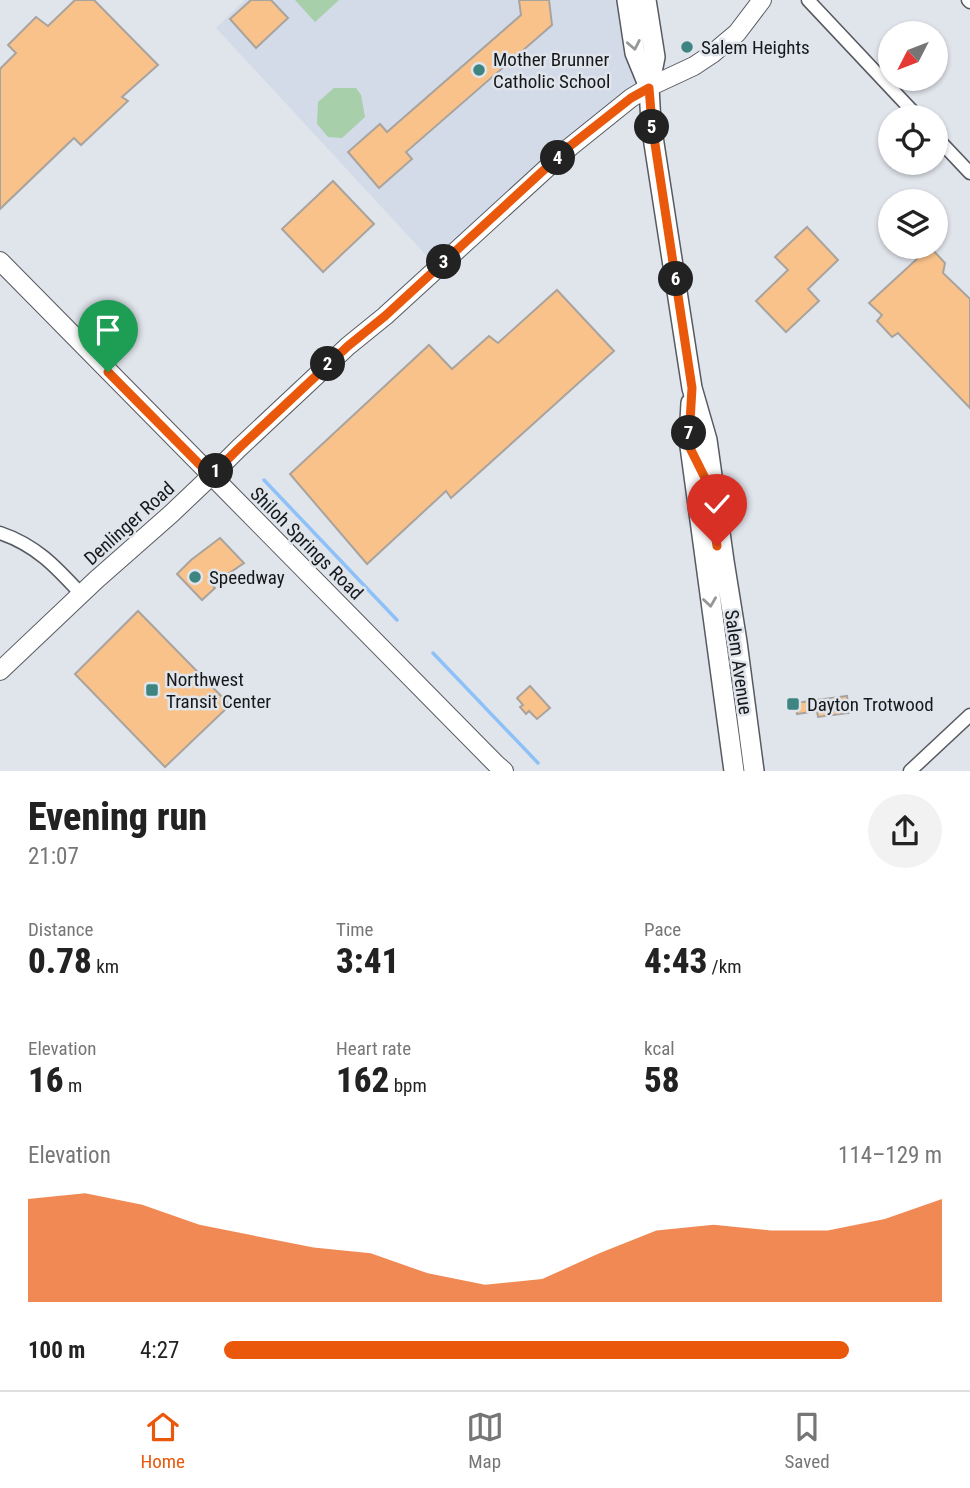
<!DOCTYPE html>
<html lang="en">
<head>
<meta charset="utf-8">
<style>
  :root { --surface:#fff; --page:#f2f2f2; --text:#222; --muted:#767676; --line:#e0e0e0; --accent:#ea580c }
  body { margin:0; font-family:"Roboto Condensed",sans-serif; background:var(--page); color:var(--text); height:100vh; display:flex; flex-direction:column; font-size:26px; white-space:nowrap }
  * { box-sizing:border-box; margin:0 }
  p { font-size:23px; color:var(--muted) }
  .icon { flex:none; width:38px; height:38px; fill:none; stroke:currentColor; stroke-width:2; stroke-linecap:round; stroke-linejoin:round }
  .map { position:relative; height:771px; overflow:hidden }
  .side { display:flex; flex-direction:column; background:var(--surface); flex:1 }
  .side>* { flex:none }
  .needle { width:46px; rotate:228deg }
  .controls { position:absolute; left:878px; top:21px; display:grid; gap:14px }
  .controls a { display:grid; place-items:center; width:70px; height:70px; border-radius:50%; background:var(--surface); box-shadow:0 2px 5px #0004; font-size:35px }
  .pin { position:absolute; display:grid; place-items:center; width:60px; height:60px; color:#fff; margin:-72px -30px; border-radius:50% 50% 50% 0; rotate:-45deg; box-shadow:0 0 7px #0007 }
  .pin .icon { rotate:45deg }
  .km { position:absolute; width:35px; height:35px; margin:-18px; border-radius:50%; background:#222; color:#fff; font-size:19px; line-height:35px; text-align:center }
  .round { display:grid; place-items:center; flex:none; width:74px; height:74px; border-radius:37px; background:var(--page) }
  .head { display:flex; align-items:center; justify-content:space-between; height:119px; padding:0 28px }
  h1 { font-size:38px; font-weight:800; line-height:52px }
  .stats { display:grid; grid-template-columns:repeat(3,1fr); gap:10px; height:119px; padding:7px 28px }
  .stats div { display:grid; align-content:center }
  .stats b { font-size:35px; font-weight:800 }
  .stats small { font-size:19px; font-weight:400 }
  .stats p { font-size:19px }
  .chart { height:196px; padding:14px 28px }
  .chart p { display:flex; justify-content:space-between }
  .chart svg { width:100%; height:126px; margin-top:7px; fill:var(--accent); opacity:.7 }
  ul { padding:0 28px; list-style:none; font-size:23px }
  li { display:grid; grid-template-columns:112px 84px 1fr; align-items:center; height:52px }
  li i { height:18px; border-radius:9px; background:var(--accent) }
  .tabs { display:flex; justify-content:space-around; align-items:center; height:98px; border-top:2px solid var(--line); background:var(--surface); font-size:19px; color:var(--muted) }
  .tabs a { display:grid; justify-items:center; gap:4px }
  .tabs .on { color:var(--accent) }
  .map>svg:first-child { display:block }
  .built { fill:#d3dbe9 }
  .green { fill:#a6cfaa }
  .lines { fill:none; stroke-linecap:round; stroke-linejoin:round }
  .stream { stroke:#8ec1f8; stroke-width:3.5 }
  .building { fill:#f9c28a; stroke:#a9a39e; stroke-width:2 }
  .street-casing { stroke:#575a61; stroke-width:15 }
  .secondary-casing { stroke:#575a61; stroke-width:20 }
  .primary-casing { stroke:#575a61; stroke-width:22 }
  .street { stroke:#fff; stroke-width:12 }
  .secondary { stroke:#fff; stroke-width:18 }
  .primary { stroke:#fff; stroke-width:19 }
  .oneway { stroke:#969798 }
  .route-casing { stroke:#fff; stroke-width:14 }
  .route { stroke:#ea580c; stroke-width:9 }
  .poi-dot { fill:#3e8581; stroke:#e0e4eb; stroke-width:2.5 }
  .labels { text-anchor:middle; stroke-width:5; stroke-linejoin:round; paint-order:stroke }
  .poi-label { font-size:19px; fill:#16181a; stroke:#e0e4eb; text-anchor:start }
  .street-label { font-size:19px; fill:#16181a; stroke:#e0e4eb }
</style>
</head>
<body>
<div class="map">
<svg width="970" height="771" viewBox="0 0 970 771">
  <rect width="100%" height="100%" fill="#e0e4eb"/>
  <!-- built -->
  <path class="built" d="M 245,0 L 627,0 L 649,87 L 437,267 L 216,28 Z"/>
  <!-- green -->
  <path class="green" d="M 295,0 L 339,0 L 315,22 Z
    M 334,88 L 356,88 L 361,95 L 365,117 L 342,138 L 328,137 L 317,124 L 318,102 Z"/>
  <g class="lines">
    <!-- stream -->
    <path class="stream" d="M 264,480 L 397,620
      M 433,653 L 538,763"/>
  </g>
  <!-- building -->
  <path class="building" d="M 75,0 L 94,0 L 158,65 L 122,97 L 128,101 L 81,145 L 74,138 L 0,209 L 0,69 L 16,53 L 8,45 L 36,17 L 48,26 Z
    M 251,0 L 271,0 L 288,18 L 256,48 L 230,19 Z
    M 519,0 L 549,0 L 552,25 L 406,152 L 412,159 L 379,188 L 348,152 L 380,124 L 387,132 L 521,15 Z
    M 333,181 L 374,224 L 323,272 L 282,229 Z
    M 807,227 L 838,260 L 808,289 L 819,301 L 786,332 L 756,301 L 788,270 L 775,257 Z
    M 930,247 L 945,263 L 943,273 L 970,299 L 970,408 L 898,333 L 892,337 L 877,321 L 882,315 L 869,303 Z
    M 557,290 L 614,351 L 451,498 L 446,491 L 367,564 L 290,474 L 429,345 L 452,369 L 489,336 L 498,343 Z
    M 220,538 L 244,563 L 212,585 L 215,588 L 202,600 L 177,574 L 191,560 Z
    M 138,611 L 230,705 L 165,767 L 75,674 Z
    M 530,686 L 550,708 L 537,719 L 529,711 L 526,714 L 520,707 L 523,705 L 517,698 Z
    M 847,696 L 849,713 L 818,717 L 817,711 L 797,714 L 795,703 Z"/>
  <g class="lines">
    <defs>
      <path id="street" d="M 808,0 L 918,117
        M 968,0 L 970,2
        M 936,137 L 970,173
        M 0,533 C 36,545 56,567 81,594
        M 910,771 L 970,715"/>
      <path id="secondary" d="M 0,261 L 496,764 L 504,771
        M 0,671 L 96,580 L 171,514 L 211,476 L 238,449 L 348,346 L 385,316 L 570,147 L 631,98 L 649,87 L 694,66 L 712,54 L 737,33 L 762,0"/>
      <path id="primary" d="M 627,0 L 635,53 L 649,87
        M 646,0 L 655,57 L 649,87 L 651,124 L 692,388 L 707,440 L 724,561 L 737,642 L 754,771
        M 691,403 L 689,439 L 734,771"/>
    </defs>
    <!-- street casing -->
    <use href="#street" class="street-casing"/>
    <!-- secondary casing -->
    <use href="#secondary" class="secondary-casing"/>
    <!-- primary casing -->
    <use href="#primary" class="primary-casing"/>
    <!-- street -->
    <use href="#street" class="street"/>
    <!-- secondary -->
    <use href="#secondary" class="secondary"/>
    <!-- primary -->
    <use href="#primary" class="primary"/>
  </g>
  <!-- one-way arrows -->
  <defs><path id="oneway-chevron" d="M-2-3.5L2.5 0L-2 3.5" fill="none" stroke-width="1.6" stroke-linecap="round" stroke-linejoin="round" transform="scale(1.75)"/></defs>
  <g class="oneway">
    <use href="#oneway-chevron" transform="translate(634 45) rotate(79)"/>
    <use href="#oneway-chevron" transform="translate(710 602) rotate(82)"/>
  </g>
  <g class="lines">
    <defs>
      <path id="route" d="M 108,372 L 211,476 L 238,449 L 348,346 L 385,316 L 570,146 L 631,98 L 649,88 L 652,124 L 692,388 L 689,439 L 690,448 L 708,484 L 717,546"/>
    </defs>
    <!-- route casing -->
    <use href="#route" class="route-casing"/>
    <!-- route -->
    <use href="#route" class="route"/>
  </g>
  <!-- markers -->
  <g class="poi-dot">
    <circle cx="687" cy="47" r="7"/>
    <circle cx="479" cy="70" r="7"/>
    <circle cx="195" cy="577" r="7"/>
    <rect x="145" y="683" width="14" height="14" rx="3.5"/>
    <rect x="786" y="697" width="14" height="14" rx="3.5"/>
  </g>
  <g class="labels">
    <!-- poi labels -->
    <g class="poi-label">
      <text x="701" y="54">Salem Heights</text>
      <text x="493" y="66">Mother Brunner<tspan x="493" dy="22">Catholic School</tspan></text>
      <text x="209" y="584">Speedway</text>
      <text x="166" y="686">Northwest<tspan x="166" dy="22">Transit Center</tspan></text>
      <text x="807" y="711">Dayton Trotwood</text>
    </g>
    <!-- street labels -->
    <g class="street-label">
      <text transform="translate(129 523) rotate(-42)" y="7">Denlinger Road</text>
      <text transform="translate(307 543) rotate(45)" y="7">Shiloh Springs Road</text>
      <text transform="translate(739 662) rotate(82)" y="7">Salem Avenue</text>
    </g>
  </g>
</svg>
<div class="controls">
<a><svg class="needle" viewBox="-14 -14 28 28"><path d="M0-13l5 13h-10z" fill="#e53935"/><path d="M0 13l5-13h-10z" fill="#767676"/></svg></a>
<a><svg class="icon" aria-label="locate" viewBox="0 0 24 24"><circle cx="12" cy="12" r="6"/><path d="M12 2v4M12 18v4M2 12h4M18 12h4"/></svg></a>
<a><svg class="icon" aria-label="layers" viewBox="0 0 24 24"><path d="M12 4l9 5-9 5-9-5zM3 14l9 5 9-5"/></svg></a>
</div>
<div class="pin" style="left:108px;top:372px;background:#1e9e55"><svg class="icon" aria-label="arrive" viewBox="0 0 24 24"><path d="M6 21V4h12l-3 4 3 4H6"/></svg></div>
<div class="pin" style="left:717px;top:546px;background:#d93025"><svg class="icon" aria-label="check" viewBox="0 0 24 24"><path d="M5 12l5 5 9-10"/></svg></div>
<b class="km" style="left:216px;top:471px">1</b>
<b class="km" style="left:328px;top:364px">2</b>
<b class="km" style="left:444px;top:262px">3</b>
<b class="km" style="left:558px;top:158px">4</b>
<b class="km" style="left:652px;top:127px">5</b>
<b class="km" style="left:676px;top:279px">6</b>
<b class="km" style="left:689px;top:433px">7</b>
</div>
<section class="side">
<div class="head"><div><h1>Evening run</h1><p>21:07</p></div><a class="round"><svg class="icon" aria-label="share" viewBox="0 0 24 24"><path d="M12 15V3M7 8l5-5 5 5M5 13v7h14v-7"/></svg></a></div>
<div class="stats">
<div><p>Distance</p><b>0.78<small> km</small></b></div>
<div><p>Time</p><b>3:41</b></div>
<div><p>Pace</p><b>4:43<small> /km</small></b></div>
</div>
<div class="stats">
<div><p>Elevation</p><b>16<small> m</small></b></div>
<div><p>Heart rate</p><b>162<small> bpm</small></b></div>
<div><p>kcal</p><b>58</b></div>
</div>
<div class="chart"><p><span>Elevation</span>114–129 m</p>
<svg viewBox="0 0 160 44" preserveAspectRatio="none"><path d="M0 44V8L10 6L20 10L30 17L40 21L50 25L60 27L70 34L80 38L90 36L100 27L110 19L120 17L130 19L140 19L150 15L160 8V44z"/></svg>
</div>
<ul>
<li><b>100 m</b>4:27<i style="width:87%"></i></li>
</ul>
</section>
<nav class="tabs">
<a class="on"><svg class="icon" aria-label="home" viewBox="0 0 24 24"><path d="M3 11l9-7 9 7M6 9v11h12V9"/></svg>Home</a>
<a><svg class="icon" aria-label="map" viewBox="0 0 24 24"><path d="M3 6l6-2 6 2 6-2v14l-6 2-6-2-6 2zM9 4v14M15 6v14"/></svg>Map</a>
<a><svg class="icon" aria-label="saved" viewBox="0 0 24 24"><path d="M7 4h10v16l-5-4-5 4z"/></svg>Saved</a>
</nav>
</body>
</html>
